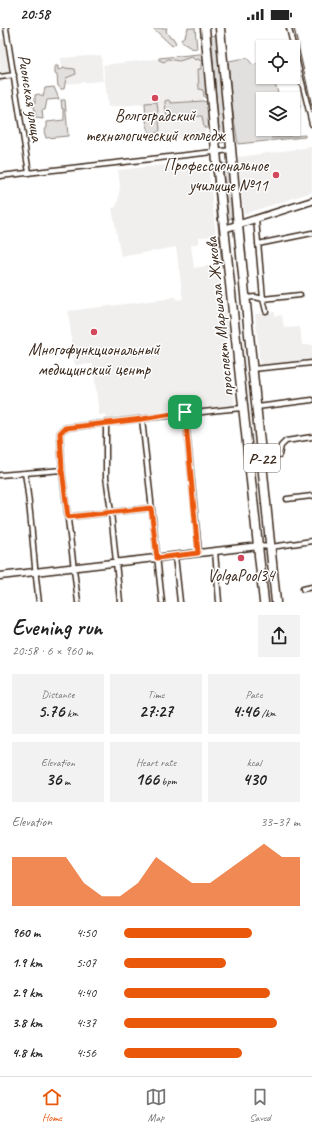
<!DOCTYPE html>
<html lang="en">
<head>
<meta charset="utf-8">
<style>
  :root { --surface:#fff; --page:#f2f2f2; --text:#222; --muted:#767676; --line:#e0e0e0; --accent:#ea580c }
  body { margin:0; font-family:Caveat,sans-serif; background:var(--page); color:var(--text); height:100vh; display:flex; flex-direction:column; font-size:15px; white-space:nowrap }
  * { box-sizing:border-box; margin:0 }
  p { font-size:13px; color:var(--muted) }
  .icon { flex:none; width:22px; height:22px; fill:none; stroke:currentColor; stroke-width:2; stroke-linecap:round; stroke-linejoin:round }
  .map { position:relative; height:574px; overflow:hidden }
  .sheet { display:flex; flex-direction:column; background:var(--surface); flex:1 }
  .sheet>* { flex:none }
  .tools { position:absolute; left:256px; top:12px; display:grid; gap:8px }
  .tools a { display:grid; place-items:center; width:44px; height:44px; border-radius:0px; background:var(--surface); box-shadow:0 1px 3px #0004; font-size:20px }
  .pin { position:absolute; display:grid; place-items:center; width:34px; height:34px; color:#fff; margin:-17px; border-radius:8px; box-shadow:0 2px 6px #0006 }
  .round { display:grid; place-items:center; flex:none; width:42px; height:42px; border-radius:0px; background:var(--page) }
  .summary { display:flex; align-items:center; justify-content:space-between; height:68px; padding:0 12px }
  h1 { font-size:22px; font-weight:600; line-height:30px }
  .metrics { display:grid; grid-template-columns:repeat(3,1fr); gap:6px; height:68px; padding:4px 12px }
  .metrics div { display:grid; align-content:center; border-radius:0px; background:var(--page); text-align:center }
  .metrics b { font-size:17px; font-weight:600 }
  .metrics small { font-size:11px; font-weight:400 }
  .metrics p { font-size:11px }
  .chart { height:112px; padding:8px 12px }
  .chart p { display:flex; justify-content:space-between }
  .chart svg { width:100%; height:72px; margin-top:4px; fill:var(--accent); opacity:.7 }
  ul { padding:0 12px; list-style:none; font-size:13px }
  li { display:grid; grid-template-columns:64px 48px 1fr; align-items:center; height:30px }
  li i { height:10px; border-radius:5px; background:var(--accent) }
  .status { display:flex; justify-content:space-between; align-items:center; height:28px; padding:0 20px; background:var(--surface); direction:ltr }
  .status svg { height:11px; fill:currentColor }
  .tab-bar { display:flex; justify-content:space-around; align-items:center; height:56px; border-top:1px solid var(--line); background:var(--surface); font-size:11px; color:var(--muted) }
  .tab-bar a { display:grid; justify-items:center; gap:2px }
  .tab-bar .on { color:var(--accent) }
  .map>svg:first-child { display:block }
  .built { fill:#f1efee }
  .green { fill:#e2e0de; stroke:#8e857e }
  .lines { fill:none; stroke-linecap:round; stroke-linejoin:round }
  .street-casing { stroke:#3b2a1e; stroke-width:7 }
  .secondary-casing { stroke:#3b2a1e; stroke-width:9 }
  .highway-casing { stroke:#3b2a1e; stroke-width:11 }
  .street { stroke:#fff; stroke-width:4 }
  .secondary { stroke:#fff; stroke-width:6 }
  .highway { stroke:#fff; stroke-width:8 }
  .tram { stroke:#3b2a1e; stroke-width:1 }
  .route-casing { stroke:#fff; stroke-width:8 }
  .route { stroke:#ea580c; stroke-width:5 }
  .poi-dot { fill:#d1495b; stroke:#fff; stroke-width:1.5 }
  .labels { text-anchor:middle; stroke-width:3; stroke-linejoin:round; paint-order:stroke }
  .shield { fill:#fff; stroke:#766a62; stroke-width:1 }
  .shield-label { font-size:16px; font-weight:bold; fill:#3b2a1e }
  .street-label { font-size:17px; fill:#3b2a1e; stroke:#fff }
  .poi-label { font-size:17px; fill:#3b2a1e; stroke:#fff }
</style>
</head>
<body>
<div class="status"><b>20:58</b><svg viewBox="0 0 49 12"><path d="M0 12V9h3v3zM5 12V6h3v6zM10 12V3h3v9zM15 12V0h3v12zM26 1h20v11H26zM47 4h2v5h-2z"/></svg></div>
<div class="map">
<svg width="312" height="574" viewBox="0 0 312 574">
  <rect width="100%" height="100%" fill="#fff"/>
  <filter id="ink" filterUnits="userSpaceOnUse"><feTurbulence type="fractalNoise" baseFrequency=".025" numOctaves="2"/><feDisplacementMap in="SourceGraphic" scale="8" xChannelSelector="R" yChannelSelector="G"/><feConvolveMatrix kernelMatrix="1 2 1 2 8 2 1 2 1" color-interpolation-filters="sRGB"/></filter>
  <g filter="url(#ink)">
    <!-- built -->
    <path class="built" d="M 0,11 L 4,11 L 10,43 L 0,47 Z
      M 199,26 L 206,108 L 152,113 L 152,111 L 147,111 L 144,76 L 108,79 L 103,37 Z
      M 101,27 L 103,53 L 63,56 L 61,30 Z
      M 312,119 L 312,164 L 244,186 L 238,129 Z
      M 183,135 L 183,138 L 208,135 L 216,208 L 199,209 L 199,215 L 191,217 L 194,240 L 218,236 L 229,307 L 226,310 L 235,377 L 107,392 L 106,386 L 99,387 L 93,336 L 75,337 L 68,283 L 166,271 L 167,270 L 176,269 L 177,272 L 183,271 L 176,219 L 121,229 L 112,180 L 116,179 L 118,173 L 120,158 L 118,142 Z
      M 275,284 L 275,288 L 282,287 L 284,300 L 300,299 L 302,317 L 312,317 L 312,332 L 260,337 L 255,286 Z"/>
    <!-- green -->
    <path class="green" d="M 153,0 L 167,0 L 166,3 L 169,8 L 173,10 L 176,15 L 172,18 Z
      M 188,0 L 195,0 L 197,21 L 191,20 L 183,15 L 181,11 L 185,8 Z
      M 217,7 L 226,114 L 220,115 L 211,8 Z
      M 199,26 L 203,26 L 204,33 L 200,33 L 199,31 L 195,32 L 192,29 L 179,33 L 168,31 L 164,34 L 159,32 L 159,30 Z
      M 247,30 L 253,37 L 263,34 L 263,49 L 273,49 L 279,68 L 297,66 L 300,79 L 293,80 L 293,71 L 263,71 L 263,101 L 279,101 L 270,102 L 272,110 L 305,107 L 305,109 L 238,116 L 232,78 L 228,33 Z
      M 201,35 L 205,35 L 208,71 L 204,69 L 203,62 L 199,61 L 198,41 L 201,41 Z
      M 55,38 L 58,38 L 58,42 L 65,40 L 75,41 L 76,46 L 66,50 L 64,61 L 61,61 L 58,58 L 57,47 L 55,46 Z
      M 54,59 L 59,71 L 47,72 L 45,82 L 42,82 L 43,91 L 36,90 L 34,78 L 30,78 L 28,70 L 31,70 L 31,75 L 35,75 L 35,67 L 39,66 L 43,69 L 45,60 Z
      M 61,72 L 65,72 L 68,108 L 46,110 L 44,103 L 47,99 L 47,94 L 64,92 L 64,81 L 62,81 Z
      M 168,72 L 171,73 L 171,75 L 203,73 L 209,75 L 211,100 L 204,100 L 202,88 L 167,90 L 165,75 L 165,73 Z
      M 157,74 L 160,102 C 144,117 146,82 145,75 Z
      M 212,133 L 215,133 L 226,238 L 222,239 Z
      M 228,135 L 234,190 L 228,191 L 222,136 Z"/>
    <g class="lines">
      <defs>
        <path id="street" d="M 6,0 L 29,145
          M 289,0 L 312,96
          M 0,49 L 14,47
          M 0,148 L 231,122
          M 256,191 L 263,271 L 266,283
          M 258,216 L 312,205
          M 246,270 L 255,269 L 263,271 L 300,267
          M 253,341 L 312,335
          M 257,379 L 312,372
          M 185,384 L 199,525
          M 142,391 L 162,574
          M 106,395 L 106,449 L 111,484 L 120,574
          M 262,430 L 279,427 L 281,418 L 286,413 L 312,409
          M 25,445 C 32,488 33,531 39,574
          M 0,447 L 62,442
          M 287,471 L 312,468
          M 68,489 L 151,480
          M 259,518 L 271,519 L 312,513
          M 215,523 L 219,574
          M 175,528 L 180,574
          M 303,561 L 312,559
          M 78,574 L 62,442 L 60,405 L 65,400 C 124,393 184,385 243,380"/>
        <path id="secondary" d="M 224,201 L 312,173
          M 0,548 L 259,518"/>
        <path id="highway" d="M 205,0 L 217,134 L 264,574
          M 220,0 L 238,197 L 276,574"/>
      </defs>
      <!-- street casing -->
      <use href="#street" class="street-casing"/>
      <!-- secondary casing -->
      <use href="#secondary" class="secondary-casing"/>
      <!-- highway casing -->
      <use href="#highway" class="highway-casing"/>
      <!-- street -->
      <use href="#street" class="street"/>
      <!-- secondary -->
      <use href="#secondary" class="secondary"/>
      <!-- highway -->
      <use href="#highway" class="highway"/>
      <!-- tram -->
      <path class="tram" d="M 294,0 L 312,78"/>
    </g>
  </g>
  <g class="lines" filter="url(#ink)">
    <defs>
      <path id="route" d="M 185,384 L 198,525 L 157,530 L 151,480 L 68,489 L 62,442 L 60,405 L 65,400 L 142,391 Z"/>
    </defs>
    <!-- route casing -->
    <use href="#route" class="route-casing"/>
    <!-- route -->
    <use href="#route" class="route"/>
  </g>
  <!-- markers -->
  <g class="poi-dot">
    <circle cx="155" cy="70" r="4"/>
    <circle cx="276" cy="147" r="4"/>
    <circle cx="94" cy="304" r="4"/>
    <circle cx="241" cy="530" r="4"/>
  </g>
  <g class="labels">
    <!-- shield labels -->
    <rect class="shield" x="244" y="416" width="36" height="28" rx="3"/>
    <g class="shield-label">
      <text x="262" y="436">Р-22</text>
    </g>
    <!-- street labels -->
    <g class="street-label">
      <text transform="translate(31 70) rotate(81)" y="6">Рионская улица</text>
      <text transform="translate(219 289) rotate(-96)" y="6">проспект Маршала Жукова</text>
    </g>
    <!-- poi labels -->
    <g class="poi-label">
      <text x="155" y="93">Волгоградский<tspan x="155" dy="20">технологический колледж</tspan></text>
      <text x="268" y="143" text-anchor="end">Профессиональное<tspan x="268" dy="20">училище №11</tspan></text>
      <text x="94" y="327">Многофункциональный<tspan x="94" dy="20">медицинский центр</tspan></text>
      <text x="241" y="553">VolgaPool34</text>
    </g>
  </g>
</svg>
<div class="tools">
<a><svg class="icon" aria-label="locate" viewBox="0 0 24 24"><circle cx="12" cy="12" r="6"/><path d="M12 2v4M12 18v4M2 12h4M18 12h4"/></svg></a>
<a><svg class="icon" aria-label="layers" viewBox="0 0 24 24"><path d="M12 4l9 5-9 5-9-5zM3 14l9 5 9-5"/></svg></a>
</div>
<div class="pin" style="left:185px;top:384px;background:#1e9e55"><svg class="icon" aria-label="arrive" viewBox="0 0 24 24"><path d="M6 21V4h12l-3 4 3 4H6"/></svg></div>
</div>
<section class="sheet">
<div class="summary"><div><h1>Evening run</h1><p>20:58 · 6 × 960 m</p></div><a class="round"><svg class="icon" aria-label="share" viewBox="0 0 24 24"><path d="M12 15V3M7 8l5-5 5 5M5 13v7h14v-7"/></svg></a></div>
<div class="metrics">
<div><p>Distance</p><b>5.76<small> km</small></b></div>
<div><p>Time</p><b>27:27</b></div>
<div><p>Pace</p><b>4:46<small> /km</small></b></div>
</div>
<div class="metrics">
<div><p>Elevation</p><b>36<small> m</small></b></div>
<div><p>Heart rate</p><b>166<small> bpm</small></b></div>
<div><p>kcal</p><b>430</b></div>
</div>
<div class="chart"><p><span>Elevation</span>33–37 m</p>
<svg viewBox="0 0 160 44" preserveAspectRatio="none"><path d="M0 44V14L10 14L20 14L30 14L40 30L50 38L60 38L70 30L80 14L90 22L100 30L110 30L120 22L130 14L140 6L150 14L160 14V44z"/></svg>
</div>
<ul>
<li><b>960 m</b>4:50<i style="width:73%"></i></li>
<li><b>1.9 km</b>5:07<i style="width:58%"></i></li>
<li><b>2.9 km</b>4:40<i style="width:83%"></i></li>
<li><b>3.8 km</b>4:37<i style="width:87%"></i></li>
<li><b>4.8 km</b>4:56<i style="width:67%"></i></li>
</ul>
</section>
<nav class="tab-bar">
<a class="on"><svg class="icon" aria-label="home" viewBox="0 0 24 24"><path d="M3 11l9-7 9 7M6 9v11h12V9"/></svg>Home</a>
<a><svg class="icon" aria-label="map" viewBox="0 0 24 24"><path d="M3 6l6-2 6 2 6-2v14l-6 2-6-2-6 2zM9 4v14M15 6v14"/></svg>Map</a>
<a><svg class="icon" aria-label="saved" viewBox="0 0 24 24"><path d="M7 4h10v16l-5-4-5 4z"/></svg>Saved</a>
</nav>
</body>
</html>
